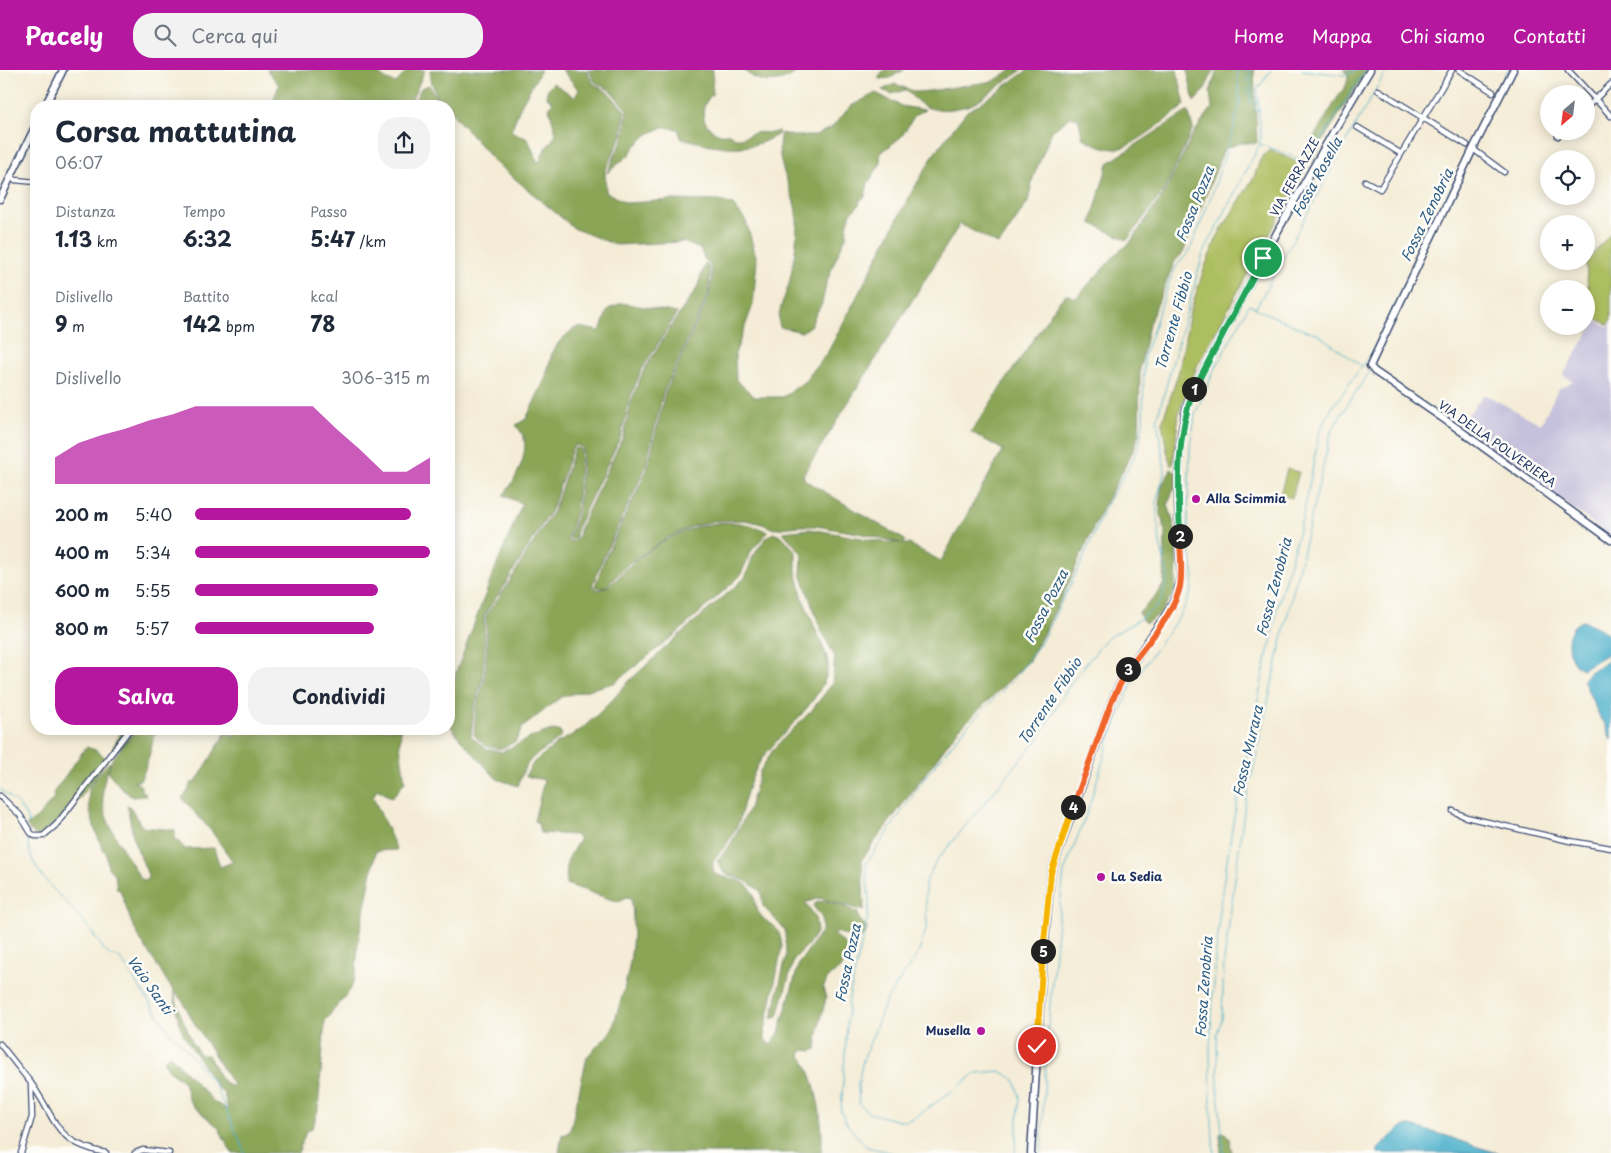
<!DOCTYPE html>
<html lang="it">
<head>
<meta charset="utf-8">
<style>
  :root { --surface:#fff; --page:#f2f2f3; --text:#1f2937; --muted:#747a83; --accent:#b5179e }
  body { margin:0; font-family:"Playpen Sans",sans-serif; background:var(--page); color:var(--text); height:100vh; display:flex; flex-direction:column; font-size:19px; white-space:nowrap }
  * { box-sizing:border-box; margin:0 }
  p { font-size:16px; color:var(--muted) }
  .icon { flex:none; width:28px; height:28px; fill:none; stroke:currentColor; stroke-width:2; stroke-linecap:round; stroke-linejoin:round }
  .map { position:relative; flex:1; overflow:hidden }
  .sheet { position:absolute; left:30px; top:30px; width:425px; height:635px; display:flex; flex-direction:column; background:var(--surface); border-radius:20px; box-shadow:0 2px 12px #0003 }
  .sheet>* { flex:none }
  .needle { width:32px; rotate:208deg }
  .fabs { position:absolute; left:1540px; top:15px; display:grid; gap:10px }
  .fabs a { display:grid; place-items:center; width:55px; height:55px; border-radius:50%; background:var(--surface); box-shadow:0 2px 12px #0003; font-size:25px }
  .pin { position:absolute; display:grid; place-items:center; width:42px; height:42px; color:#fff; margin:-21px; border:2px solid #fff; border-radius:50%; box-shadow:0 1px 5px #0007 }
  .km { position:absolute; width:25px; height:25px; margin:-12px; border-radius:50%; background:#222; color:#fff; font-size:14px; line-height:25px; text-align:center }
  .round { display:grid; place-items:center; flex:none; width:52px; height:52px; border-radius:20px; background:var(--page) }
  .overview { display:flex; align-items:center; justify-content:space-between; height:85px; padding:0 25px }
  h1 { font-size:28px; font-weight:700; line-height:38px }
  .figures { display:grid; grid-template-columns:repeat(3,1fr); gap:8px; height:85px; padding:5px 25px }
  .figures div { display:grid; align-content:center }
  .figures b { font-size:21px; font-weight:700 }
  .figures small { font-size:14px; font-weight:400 }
  .figures p { font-size:14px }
  .chart { height:140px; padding:10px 25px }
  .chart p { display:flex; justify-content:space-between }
  .chart svg { width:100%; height:90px; margin-top:5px; fill:var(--accent); opacity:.7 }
  .primary-button { display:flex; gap:10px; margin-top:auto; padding:10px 25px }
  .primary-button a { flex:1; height:58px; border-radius:20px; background:var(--accent); color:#fff; font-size:20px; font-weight:700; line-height:58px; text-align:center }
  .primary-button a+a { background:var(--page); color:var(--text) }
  ul { padding:0 25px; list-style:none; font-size:16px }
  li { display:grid; grid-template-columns:80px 60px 1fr; align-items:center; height:38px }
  li i { height:12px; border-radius:6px; background:var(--accent) }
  header { display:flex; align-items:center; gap:30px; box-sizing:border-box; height:70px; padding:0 25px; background:var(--accent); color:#fff }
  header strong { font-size:24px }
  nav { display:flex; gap:28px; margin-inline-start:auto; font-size:18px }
  .search { width:350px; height:45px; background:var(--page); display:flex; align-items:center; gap:12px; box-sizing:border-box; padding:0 18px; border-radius:20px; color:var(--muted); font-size:19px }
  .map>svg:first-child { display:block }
  .industrial { fill:#c5c0db }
  .green { fill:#adbe61; stroke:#647660 }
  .forest { fill:#8aa557; stroke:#526a5a }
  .water { fill:#4cb0cb; stroke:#347094 }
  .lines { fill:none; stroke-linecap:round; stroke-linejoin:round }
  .stream { stroke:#4cb0cb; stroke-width:1 }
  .street-casing { stroke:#3c4b70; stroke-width:7 }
  .secondary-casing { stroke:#3c4b70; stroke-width:9 }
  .street { stroke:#fff; stroke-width:4.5 }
  .secondary { stroke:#fff; stroke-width:6 }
  .split-1-casing { stroke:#fff; stroke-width:10 }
  .split-2-casing { stroke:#fff; stroke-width:10 }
  .split-3-casing { stroke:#fff; stroke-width:10 }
  .split-4-casing { stroke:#fff; stroke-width:10 }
  .split-5-casing { stroke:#fff; stroke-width:10 }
  .split-6-casing { stroke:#fff; stroke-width:10 }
  .split-1 { stroke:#22a559; stroke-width:6 }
  .split-2 { stroke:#22a559; stroke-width:6 }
  .split-3 { stroke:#f0652b; stroke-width:6 }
  .split-4 { stroke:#f0652b; stroke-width:6 }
  .split-5 { stroke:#f5b400; stroke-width:6 }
  .split-6 { stroke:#f5b400; stroke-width:6 }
  .poi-dot { fill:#b5179e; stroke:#fdfcf7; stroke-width:2 }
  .labels { text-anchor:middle; stroke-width:5; stroke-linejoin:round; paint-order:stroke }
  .street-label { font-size:12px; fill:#1b2f5e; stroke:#fdfcf7 }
  .poi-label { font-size:12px; font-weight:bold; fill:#1b2f5e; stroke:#fdfcf7; text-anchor:start }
  .water-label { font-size:14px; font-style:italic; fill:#2c5c84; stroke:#fdfcf7 }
</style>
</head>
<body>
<header>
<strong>Pacely</strong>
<div class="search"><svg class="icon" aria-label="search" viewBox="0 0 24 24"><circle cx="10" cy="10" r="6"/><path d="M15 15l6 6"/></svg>Cerca qui</div>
<nav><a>Home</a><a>Mappa</a><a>Chi siamo</a><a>Contatti</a></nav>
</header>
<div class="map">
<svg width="1611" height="1083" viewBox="0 0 1611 1083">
  <rect width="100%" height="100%" fill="#fdfcf7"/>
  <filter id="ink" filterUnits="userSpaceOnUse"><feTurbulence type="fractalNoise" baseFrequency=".02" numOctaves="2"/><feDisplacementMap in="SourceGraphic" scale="10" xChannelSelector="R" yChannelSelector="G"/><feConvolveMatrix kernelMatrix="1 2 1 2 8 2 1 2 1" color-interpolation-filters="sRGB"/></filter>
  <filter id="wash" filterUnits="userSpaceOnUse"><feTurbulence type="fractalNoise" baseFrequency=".0096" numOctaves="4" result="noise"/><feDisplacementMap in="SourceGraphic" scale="20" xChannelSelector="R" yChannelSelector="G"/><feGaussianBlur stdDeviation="1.12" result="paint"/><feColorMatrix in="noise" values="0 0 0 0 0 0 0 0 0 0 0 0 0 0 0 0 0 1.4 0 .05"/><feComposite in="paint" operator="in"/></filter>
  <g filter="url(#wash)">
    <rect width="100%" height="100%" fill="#f4ecd6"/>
    <!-- industrial -->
    <path class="industrial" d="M 1596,250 L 1608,257 L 1611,252 L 1611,466 L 1459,357 L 1484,324 L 1541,354 L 1558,319 L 1573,311 L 1563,305 Z"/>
    <!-- green -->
    <path class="green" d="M 1268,81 L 1273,81 L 1301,94 L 1306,98 L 1198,294 L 1179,342 L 1173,394 L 1171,396 L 1167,381 L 1162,353 L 1179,301 L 1190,242 L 1204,199 L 1217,167 L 1254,107 L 1260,90 Z
      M 1611,163 L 1611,250 L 1608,255 L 1596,248 L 1590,241 L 1586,195 L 1588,190 Z
      M 1287,399 L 1299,402 L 1292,428 L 1280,425 Z"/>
    <!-- forest -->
    <path class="forest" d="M 267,0 L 373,0 L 387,10 L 396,13 L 408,0 L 425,0 L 409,36 L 271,36 L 279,15 Z
      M 430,0 L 541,0 L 521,35 L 511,61 L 528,69 L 538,93 C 542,89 542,83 546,78 C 550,73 553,70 556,63 L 549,38 L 553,32 L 546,26 L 548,18 L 553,13 L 575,27 L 579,20 L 562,0 L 586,0 L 593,13 L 609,23 L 625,41 L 622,65 L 605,101 L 606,122 L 627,133 L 671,130 L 720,131 L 733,135 L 746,151 L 757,190 L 753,235 L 735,284 L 736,310 L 755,327 L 783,327 L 805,311 L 829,280 L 910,125 L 936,81 L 967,41 L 975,37 L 1028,0 L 1177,0 L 1185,35 C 1172,45 1131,79 1116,79 C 1104,79 1094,74 1083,68 L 1078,48 L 1071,47 L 1052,61 L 1033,108 L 1028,132 L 999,175 L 960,154 L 803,405 L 805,410 L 905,470 L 905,472 L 903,474 L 909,474 L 941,491 L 1003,380 L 971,362 L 1057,234 L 1066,224 L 1076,228 L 1118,182 L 1129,174 L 1165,122 L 1193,64 L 1212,38 L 1210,22 L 1217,0 L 1254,0 L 1257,73 L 1240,73 L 1224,79 L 1183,183 L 1175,191 L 1149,254 L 1140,298 L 1139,363 L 1134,379 L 1100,443 L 1063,525 L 1029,591 L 957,661 L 862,789 L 864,841 L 819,828 L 805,833 L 815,847 L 817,861 L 808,875 L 794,889 L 778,946 L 772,949 L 786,886 L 785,860 L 763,836 L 761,821 L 746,811 L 724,803 L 717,791 L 730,775 L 749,739 L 760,701 L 774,678 L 812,640 L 832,614 L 835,587 L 821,560 L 801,504 L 802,484 L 783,462 L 810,459 L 884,472 L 901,473 L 858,463 L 816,456 L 799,456 L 774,459 L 762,454 L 745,450 L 713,451 L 691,457 L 667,468 L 629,493 L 606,517 L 600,518 L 595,516 L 605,488 L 647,400 L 665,323 L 709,226 L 712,207 L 710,195 L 705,190 L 700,179 L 683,172 L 616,175 L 575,159 L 496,93 L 449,40 L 449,36 L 445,36 C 435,25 431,15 430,0 Z
      M 588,0 L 713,0 L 712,25 C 697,38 702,59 721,64 C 724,65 727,63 729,64 C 734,66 731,67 736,68 C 744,69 748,64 755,63 C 763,61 768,65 778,61 L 779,64 C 745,85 717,77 681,68 L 678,59 L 664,57 L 648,64 L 634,77 L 630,84 L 607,103 L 624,66 L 627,40 L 611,21 L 595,12 Z
      M 744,0 L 798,0 C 784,16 758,15 744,0 Z
      M 884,0 L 904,0 L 890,8 L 879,9 L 879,6 Z
      M 1011,0 L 1022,0 L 973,34 C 960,39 940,42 926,37 C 919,34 911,25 905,20 L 892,24 L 882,20 L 895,14 L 916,22 L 929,21 L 994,11 Z
      M 1187,0 L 1214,0 L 1204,21 L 1194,32 Z
      M 1343,0 L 1367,0 L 1328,62 L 1312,92 L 1309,93 L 1299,91 L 1301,84 L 1311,72 L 1339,25 L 1346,16 L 1348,8 L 1347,3 Z
      M 429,15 L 438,30 L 434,36 L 430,34 L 425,36 L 412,36 L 421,18 Z
      M 876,23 L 901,36 L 925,40 L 915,45 L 902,66 L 881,83 L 880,87 L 881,93 L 868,113 L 865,127 L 860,130 L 859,135 L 851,143 L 847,156 L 846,167 L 836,188 L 826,214 L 822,234 L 817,242 L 811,255 L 802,262 L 780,257 C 775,242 787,225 790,210 C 793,193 797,174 797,156 C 799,125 772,94 781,63 L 793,66 L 813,66 L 831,58 L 851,36 Z
      M 1188,41 L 1193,58 L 1165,119 L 1127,170 L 1091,153 L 1108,93 Z
      M 705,193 L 708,196 L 710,207 L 708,225 L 663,323 L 645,399 L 603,488 L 592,516 L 599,520 C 613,517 621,503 631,494 C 669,463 721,438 768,462 L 752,480 L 740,506 L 676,564 L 614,613 L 561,627 L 523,657 L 516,671 L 501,679 L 486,676 L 474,665 L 476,638 L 484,612 L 487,576 L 486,545 L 503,522 L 555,438 L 574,379 L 577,378 L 581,379 L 576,442 L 567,469 L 572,472 L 578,468 L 579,460 L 623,367 L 632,329 L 643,302 L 673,253 L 697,218 Z
      M 622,233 L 677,243 L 641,301 L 630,328 L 621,366 L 589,432 L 576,460 L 576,467 L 572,470 L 569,468 L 578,442 L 583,378 L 576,375 L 572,378 L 553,437 L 501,521 L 484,545 L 485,576 L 482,612 L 474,638 L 471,666 L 485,678 L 502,682 L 534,666 L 552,660 L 559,661 L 562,664 C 558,674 535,682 528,693 C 523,699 521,708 518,716 L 497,709 L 461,670 L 449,654 L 449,621 L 491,509 L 522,434 L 503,425 C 515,413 530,382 523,365 C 521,362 518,358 516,355 L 526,349 L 545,309 L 552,283 L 559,272 L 573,259 L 578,257 L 600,261 L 608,239 Z
      M 1171,399 L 1178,404 L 1176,414 L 1168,434 L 1176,462 L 1177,496 L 1175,521 L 1160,544 L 1146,553 L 1143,551 L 1139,543 L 1159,522 L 1164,513 L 1165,460 L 1163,457 L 1164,451 L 1160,443 L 1160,427 L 1162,415 Z
      M 773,463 L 783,467 L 796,482 L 796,501 L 803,529 L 827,587 C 837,618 780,664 763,687 C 754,699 745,726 742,740 C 740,747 740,752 736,758 C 733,764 730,769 726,775 C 719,785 708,790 715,804 C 724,808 736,808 744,813 C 758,822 752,832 759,843 C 769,858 780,852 782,877 L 765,961 L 765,969 L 769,974 L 771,974 L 779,963 L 799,893 L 822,861 L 822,848 L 813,836 C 820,824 847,838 858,843 L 859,849 L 867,857 C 866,876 847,865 835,862 L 834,864 C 838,871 847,873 851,881 L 848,889 L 839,900 L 829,906 L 823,918 L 826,928 L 819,957 L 816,979 L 812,981 L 803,980 L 800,985 C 816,1002 825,1060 821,1083 L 559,1083 L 562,1064 L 564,1065 L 570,1061 L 587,987 C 594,978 604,971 611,961 C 614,956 615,949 617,943 C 629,907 637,865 631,828 L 626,827 L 618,832 L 566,814 L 567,791 L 580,768 L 575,765 L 540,763 L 538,753 L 534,751 L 544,710 L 525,706 L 534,692 L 559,672 L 579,661 L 595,647 L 615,627 L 626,614 L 669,574 L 745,508 L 753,486 L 765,469 Z
      M 123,659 L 135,659 C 130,667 122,679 113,682 L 112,679 Z
      M 138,659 L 157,659 C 152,671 146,704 139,711 L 134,711 L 141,716 L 141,721 L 145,722 L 146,726 L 132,727 L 122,719 L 108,702 L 112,689 Z
      M 228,659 L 232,659 L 231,665 L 233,668 L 235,659 L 401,659 L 400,675 L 405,712 L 392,728 L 377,719 L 373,727 L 397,780 L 376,781 L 358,872 L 356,902 L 351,919 L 325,951 L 318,1040 L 313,1057 L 306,1062 L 298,1083 L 232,1083 L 218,1057 L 192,1035 L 189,1030 L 184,1012 L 170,1001 L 163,991 L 170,985 L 214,1032 L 228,1040 L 224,1024 L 215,1014 L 183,964 L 177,944 L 174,922 L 179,940 L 193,974 L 195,976 L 200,985 L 208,985 L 221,1009 L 230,1016 L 234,1016 L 191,948 L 184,933 L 172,919 L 143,874 L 132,854 L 120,820 L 117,819 L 115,805 L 108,798 L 106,782 L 103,780 C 97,766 84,733 90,718 C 94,709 103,699 109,692 L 110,695 C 88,739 121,772 140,808 L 144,810 L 147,810 L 148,805 L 134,771 L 127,734 L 131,738 L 142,757 L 175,760 L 175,771 L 179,772 L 185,779 L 214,778 L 220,797 L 233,792 L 212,762 L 182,728 L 188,721 L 191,713 L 196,712 Z
      M 86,677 L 96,680 L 106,688 L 106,691 C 94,709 59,763 39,768 L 26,756 L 38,747 L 54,728 L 53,723 Z
      M 1224,1062 L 1229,1067 L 1232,1083 L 1221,1083 L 1220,1064 Z"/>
    <!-- water -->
    <path class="water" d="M 1582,551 C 1590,553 1606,560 1610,568 C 1611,572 1611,577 1611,581 L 1609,583 L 1582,599 C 1565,591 1562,558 1582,551 Z
      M 1611,589 L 1611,670 L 1605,654 L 1601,650 L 1583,610 L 1589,602 Z
      M 1406,1056 L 1411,1056 L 1447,1066 L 1471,1075 L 1498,1083 L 1378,1083 L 1378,1079 L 1399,1059 Z"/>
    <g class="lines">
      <!-- stream -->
      <path class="stream" d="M 1245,0 C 1247,16 1246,29 1258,42
        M 1250,0 L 1252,27 L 1258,34
        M 1302,0 L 1344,5 L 1357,0
        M 1260,74 L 1307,92 L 1365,0
        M 1257,239 L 1304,260 L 1316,263 L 1363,297
        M 1188,438 L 1190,378 L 1195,344 L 1214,301 L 1249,235 L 1256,238 L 1356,54 L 1387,0
        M 0,719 C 12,729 26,739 29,755
        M 28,764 C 24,798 60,824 80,847 C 89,858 97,870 105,881 L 111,886 L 119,887 L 171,964 L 182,974 L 215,1015 L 245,1083
        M 893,1083 L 867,1077 L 848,1056 L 841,1041 L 849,927 L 868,846 L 869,832 L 866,794 L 926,706 L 966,657 L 1014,609 L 1041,572 L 1080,496 L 1107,433 L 1131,393 L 1139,376 L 1143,352 L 1144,287 L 1169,212 L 1177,195 L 1189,182 L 1196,165 L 1212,124 L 1233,60 L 1240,34 L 1237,0
        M 1015,1083 L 1020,1027 L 1014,1009 L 1000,1001 L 977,1003 L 917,1046 L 907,1051 L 899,1051 L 869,1043 L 859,1034 L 858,1014 L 863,990 L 887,929 L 919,882 L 927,856 L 925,813 L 937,790 L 1037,670 L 1070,614 L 1106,569 L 1135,552 L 1155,538 L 1161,531 L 1168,507 L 1160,473 L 1156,432 L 1165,401 L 1157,349 L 1203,184 L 1260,74 L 1261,65 L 1257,20 L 1271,0
        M 1041,1083 L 1047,966 L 1058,851 L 1064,802 L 1088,740 L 1109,671 L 1132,613 L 1181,544 L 1190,525 L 1194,508 L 1188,471 L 1188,442
        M 1214,1083 L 1211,1038 L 1210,978 L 1213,924 L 1215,903 L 1215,889 L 1219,857 L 1219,841 L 1233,752 L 1268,581 L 1271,572 L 1277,538 L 1303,446 L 1320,360 L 1332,338 L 1371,283 L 1508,0
        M 1224,1083 L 1218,1021 L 1217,963 L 1222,950 L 1224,891 L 1244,741 L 1283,564 L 1332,359 L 1365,308 L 1370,303 L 1367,300"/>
    </g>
  </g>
  <g filter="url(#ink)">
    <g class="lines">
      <defs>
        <path id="street" d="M 1459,0 L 1493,22
          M 1568,0 L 1611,46
          M 1378,20 L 1467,75
          M 1586,38 L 1611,14
          M 1357,57 L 1400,83
          M 1558,66 L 1563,61
          M 1473,79 L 1504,102
          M 11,107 L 15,110 L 36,112
          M 1365,111 L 1380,119 L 1452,0
          M 0,726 L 20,745 L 31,763 L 35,766 L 43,766 L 56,755 L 130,659
          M 1453,741 L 1466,747 L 1570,771 L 1611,778
          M 0,974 L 31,1013 L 32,1047 L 21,1083
          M 31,1013 C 58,1051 53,1072 106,1083
          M 135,1083 L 143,1080 L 169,1083"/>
        <path id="secondary" d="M 1513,0 L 1473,79 L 1370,296 L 1374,301 L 1454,356 L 1611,470
          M 45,36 L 63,0
          M 0,129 L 36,55
          M 1031,1083 L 1042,903 L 1051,803 L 1112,630 L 1124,606 L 1169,540 L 1177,525 L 1181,507 C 1179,454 1174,397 1185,344 C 1189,326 1199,309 1208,292 C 1218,273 1228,254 1238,235 C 1280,156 1323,77 1370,0"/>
      </defs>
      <!-- street casing -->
      <use href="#street" class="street-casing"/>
      <!-- secondary casing -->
      <use href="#secondary" class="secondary-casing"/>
      <!-- street -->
      <use href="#street" class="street"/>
      <!-- secondary -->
      <use href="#secondary" class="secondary"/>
    </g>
  </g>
  <g class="lines" filter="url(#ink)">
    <defs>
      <path id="split-1" d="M 1194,319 L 1263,188"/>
      <path id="split-2" d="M 1180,466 C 1178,417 1176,366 1194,319"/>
      <path id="split-3" d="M 1128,599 C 1145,575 1173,546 1180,517 C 1183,501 1180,482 1180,466"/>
      <path id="split-4" d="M 1073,737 L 1112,630 L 1128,599"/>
      <path id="split-5" d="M 1043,881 L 1051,803 L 1073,737"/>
      <path id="split-6" d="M 1037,976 L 1043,881"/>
    </defs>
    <!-- split-1 casing -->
    <use href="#split-1" class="split-1-casing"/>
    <!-- split-2 casing -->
    <use href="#split-2" class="split-2-casing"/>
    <!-- split-3 casing -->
    <use href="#split-3" class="split-3-casing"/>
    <!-- split-4 casing -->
    <use href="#split-4" class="split-4-casing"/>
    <!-- split-5 casing -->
    <use href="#split-5" class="split-5-casing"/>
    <!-- split-6 casing -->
    <use href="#split-6" class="split-6-casing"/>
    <!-- split-1 -->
    <use href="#split-1" class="split-1"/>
    <!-- split-2 -->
    <use href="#split-2" class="split-2"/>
    <!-- split-3 -->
    <use href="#split-3" class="split-3"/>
    <!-- split-4 -->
    <use href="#split-4" class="split-4"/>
    <!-- split-5 -->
    <use href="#split-5" class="split-5"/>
    <!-- split-6 -->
    <use href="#split-6" class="split-6"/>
  </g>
  <!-- markers -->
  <g class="poi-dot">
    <circle cx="1196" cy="429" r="5"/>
    <circle cx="1101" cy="807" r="5"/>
    <circle cx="981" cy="961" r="5"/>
  </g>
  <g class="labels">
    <!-- street labels -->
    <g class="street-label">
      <text transform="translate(1295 107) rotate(-61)" y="4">VIA FERRAZZE</text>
      <text transform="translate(1497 374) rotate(35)" y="4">VIA DELLA POLVERIERA</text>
    </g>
    <!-- poi labels -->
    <g class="poi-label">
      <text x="1206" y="433">Alla Scimmia</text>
      <text x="1111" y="811">La Sedia</text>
      <text x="971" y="965" text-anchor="end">Musella</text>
    </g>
    <!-- water labels -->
    <g class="water-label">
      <text transform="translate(1317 107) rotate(-61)" y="5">Fossa Rosella</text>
      <text transform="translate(1195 134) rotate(-68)" y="5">Fossa Pozza</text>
      <text transform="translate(1427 145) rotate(-64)" y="5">Fossa Zenobria</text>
      <text transform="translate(1174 251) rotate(-74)" y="5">Torrente Fibbio</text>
      <text transform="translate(1274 517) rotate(-75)" y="5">Fossa Zenobria</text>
      <text transform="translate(1046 536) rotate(-63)" y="5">Fossa Pozza</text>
      <text transform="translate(1050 631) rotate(-56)" y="5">Torrente Fibbio</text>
      <text transform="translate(1248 681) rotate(-77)" y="5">Fossa Murara</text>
      <text transform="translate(848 893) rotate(-78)" y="5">Fossa Pozza</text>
      <text transform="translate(150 915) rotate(55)" y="5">Vaio Santi</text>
      <text transform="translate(1204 917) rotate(-86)" y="5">Fossa Zenobria</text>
    </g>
  </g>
</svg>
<div class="fabs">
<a><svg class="needle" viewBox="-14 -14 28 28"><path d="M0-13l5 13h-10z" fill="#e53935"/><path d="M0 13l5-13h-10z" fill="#747a83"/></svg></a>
<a><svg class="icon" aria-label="locate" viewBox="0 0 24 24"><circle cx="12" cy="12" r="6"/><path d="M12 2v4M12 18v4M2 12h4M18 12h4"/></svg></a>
<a>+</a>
<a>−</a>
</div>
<div class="pin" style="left:1263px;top:188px;background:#1e9e55"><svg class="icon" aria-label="arrive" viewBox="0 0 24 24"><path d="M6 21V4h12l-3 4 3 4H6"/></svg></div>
<div class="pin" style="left:1037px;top:976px;background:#d93025"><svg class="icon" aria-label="check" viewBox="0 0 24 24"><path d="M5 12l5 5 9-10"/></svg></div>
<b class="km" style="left:1194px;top:319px">1</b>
<b class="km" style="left:1180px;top:466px">2</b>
<b class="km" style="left:1128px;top:599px">3</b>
<b class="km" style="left:1073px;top:737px">4</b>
<b class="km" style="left:1043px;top:881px">5</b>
<section class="sheet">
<div class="overview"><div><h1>Corsa mattutina</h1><p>06:07</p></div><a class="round"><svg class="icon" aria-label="share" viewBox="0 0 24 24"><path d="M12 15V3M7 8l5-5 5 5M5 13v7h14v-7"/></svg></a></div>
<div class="figures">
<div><p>Distanza</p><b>1.13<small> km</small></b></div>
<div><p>Tempo</p><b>6:32</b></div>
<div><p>Passo</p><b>5:47<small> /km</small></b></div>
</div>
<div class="figures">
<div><p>Dislivello</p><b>9<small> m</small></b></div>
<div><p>Battito</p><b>142<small> bpm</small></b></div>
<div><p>kcal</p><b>78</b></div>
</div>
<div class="chart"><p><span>Dislivello</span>306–315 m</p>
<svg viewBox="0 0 160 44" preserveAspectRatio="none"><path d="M0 44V31L10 24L20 20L30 17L40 13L50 10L60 6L70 6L80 6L90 6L100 6L110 6L120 17L130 27L140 38L150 38L160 31V44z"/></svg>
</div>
<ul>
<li><b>200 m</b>5:40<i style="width:92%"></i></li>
<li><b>400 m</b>5:34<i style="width:100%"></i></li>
<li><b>600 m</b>5:55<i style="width:78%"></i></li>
<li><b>800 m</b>5:57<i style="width:76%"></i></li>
</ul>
<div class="primary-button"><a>Salva</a><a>Condividi</a></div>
</section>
</div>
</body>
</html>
